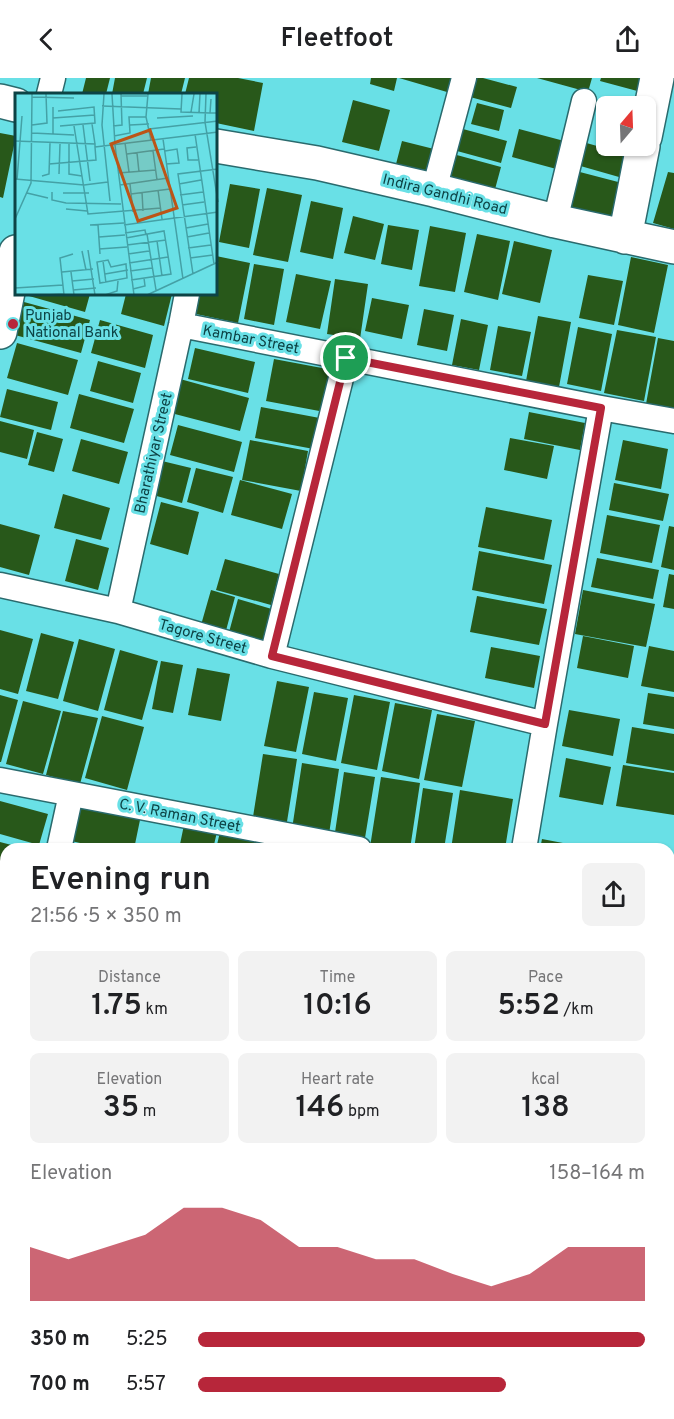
<!DOCTYPE html>
<html lang="en">
<head>
<meta charset="utf-8">
<style>
  :root { --surface:#fff; --page:#f2f2f2; --text:#202124; --muted:#757577; --accent:#b7263a }
  body { margin:0; font-family:Overpass,sans-serif; background:var(--page); color:var(--text); height:100vh; display:flex; flex-direction:column; font-size:22px; white-space:nowrap }
  * { box-sizing:border-box; margin:0 }
  p { font-size:20px; color:var(--muted) }
  .icon { flex:none; width:33px; height:33px; fill:none; stroke:currentColor; stroke-width:2; stroke-linecap:round; stroke-linejoin:round }
  .map { position:relative; flex:1; overflow:hidden }
  .side { position:absolute; left:0px; top:765px; width:675px; height:576px; display:flex; flex-direction:column; background:var(--surface); border-radius:18px 18px 0 0; box-shadow:0 2px 4px #0004 }
  .side>* { flex:none }
  .needle { width:39px; rotate:19deg }
  .controls { position:absolute; left:596px; top:18px; display:grid; gap:12px }
  .controls a { display:grid; place-items:center; width:60px; height:60px; border-radius:9px; background:var(--surface); box-shadow:0 2px 4px #0004; font-size:30px }
  .pin { position:absolute; display:grid; place-items:center; width:51px; height:51px; color:#fff; margin:-26px; border:3px solid #fff; border-radius:50%; box-shadow:0 2px 6px #0007 }
  .round { display:grid; place-items:center; flex:none; width:63px; height:63px; border-radius:9px; background:var(--page) }
  .summary { display:flex; align-items:center; justify-content:space-between; height:102px; padding:0 30px }
  h1 { font-size:33px; font-weight:600; line-height:45px }
  .figures { display:grid; grid-template-columns:repeat(3,1fr); gap:9px; height:102px; padding:6px 30px }
  .figures div { display:grid; align-content:center; border-radius:9px; background:var(--page); text-align:center }
  .figures b { font-size:30px; font-weight:600 }
  .figures small { font-size:16px; font-weight:400 }
  .figures p { font-size:16px }
  .chart { height:168px; padding:12px 30px }
  .chart p { display:flex; justify-content:space-between }
  .chart svg { width:100%; height:108px; margin-top:6px; fill:var(--accent); opacity:.7 }
  ul { padding:0 30px; list-style:none; font-size:20px }
  li { display:grid; grid-template-columns:96px 72px 1fr; align-items:center; height:45px }
  li i { height:15px; border-radius:8px; background:var(--accent) }
  header { display:flex; justify-content:space-between; align-items:center; height:78px; padding:0 30px; background:var(--surface); font-size:27px; font-weight:600 }
  .map>svg:first-child { display:block }
  .building { fill:#28581a }
  .lines { fill:none; stroke-linecap:round; stroke-linejoin:round }
  .street-casing { stroke:#2a6a6d; stroke-width:27 }
  .secondary-casing { stroke:#2a6a6d; stroke-width:36 }
  .street { stroke:#fff; stroke-width:24 }
  .secondary { stroke:#fff; stroke-width:33 }
  .route-casing { stroke:#fff; stroke-width:12 }
  .route { stroke:#b7263a; stroke-width:8 }
  .poi-dot { fill:#b7263a; stroke:#69e0e6; stroke-width:2 }
  .labels { text-anchor:middle; stroke-width:6; stroke-linejoin:round; paint-order:stroke }
  .street-label { font-size:15px; fill:#0d4345; stroke:#69e0e6 }
  .poi-label { font-size:15px; fill:#0d4345; stroke:#69e0e6; text-anchor:start }
  .inset-road { fill:none; stroke:#44a1a6; stroke-width:1.5 }
  .view { fill:#bc5517; fill-opacity:0.15; stroke:#bc5517; stroke-width:3 }
  .inset-edge { fill:none; stroke:#0d4345; stroke-width:3 }
</style>
</head>
<body>
<header><svg class="icon" aria-label="back" viewBox="0 0 24 24"><path d="M15 5l-7 7 7 7"/></svg>Fleetfoot<svg class="icon" aria-label="share" viewBox="0 0 24 24"><path d="M12 15V3M7 8l5-5 5 5M5 13v7h14v-7"/></svg></header>
<div class="map">
<svg width="674" height="1341" viewBox="0 0 674 1341">
  <rect width="100%" height="100%" fill="#69e0e6"/>
  <!-- building -->
  <path class="building" d="M 86,0 L 110,0 L 106,16 L 82,16 Z
    M 115,0 L 147,0 L 143,16 L 112,16 Z
    M 151,0 L 185,0 L 181,16 L 148,16 Z
    M 189,0 L 238,0 L 263,5 L 254,53 L 216,45 L 216,16 L 185,16 Z
    M 371,0 L 397,0 L 394,13 L 370,6 Z
    M 399,0 L 451,0 L 447,14 Z
    M 475,0 L 483,0 L 517,9 L 511,30 L 470,19 Z
    M 537,0 L 592,0 L 588,14 Z
    M 601,0 L 645,0 L 641,14 L 600,3 Z
    M 353,22 L 390,32 L 379,73 L 342,64 Z
    M 477,25 L 504,32 L 499,53 L 471,46 Z
    M 463,51 L 507,63 L 501,85 L 457,73 Z
    M 519,51 L 568,64 L 560,92 L 512,79 Z
    M 0,55 L 16,58 L 3,120 L 0,119 Z
    M 402,63 L 434,71 L 427,95 L 396,86 Z
    M 583,64 L 625,76 L 619,99 L 577,87 Z
    M 453,76 L 501,89 L 494,115 L 446,103 Z
    M 576,93 L 622,105 L 613,140 L 567,128 Z
    M 668,94 L 674,95 L 674,151 L 653,145 Z
    M 230,106 L 260,111 L 249,170 L 219,164 Z
    M 267,110 L 302,117 L 288,184 L 253,177 Z
    M 311,123 L 343,130 L 333,181 L 300,174 Z
    M 353,138 L 384,146 L 375,182 L 344,175 Z
    M 388,147 L 419,152 L 412,192 L 381,186 Z
    M 430,148 L 466,155 L 455,214 L 419,208 Z
    M 477,156 L 510,163 L 498,222 L 464,214 Z
    M 514,163 L 552,172 L 540,225 L 502,216 Z
    M 216,178 L 250,185 L 238,245 L 196,236 L 200,216 L 216,216 Z
    M 631,179 L 668,187 L 654,255 L 618,247 Z
    M 254,186 L 284,191 L 274,247 L 244,241 Z
    M 296,196 L 331,203 L 320,251 L 286,244 Z
    M 588,197 L 623,203 L 614,247 L 579,240 Z
    M 335,201 L 368,206 L 360,261 L 327,256 Z
    M 22,216 L 90,216 L 85,234 Z
    M 126,216 L 172,216 L 164,248 L 121,236 Z
    M 372,220 L 409,227 L 402,261 L 365,253 Z
    M 24,224 L 90,242 L 81,275 L 15,257 Z
    M 424,231 L 454,237 L 447,273 L 417,267 Z
    M 538,238 L 571,244 L 559,309 L 526,303 Z
    M 461,241 L 488,247 L 479,292 L 452,287 Z
    M 100,242 L 153,257 L 145,290 L 91,275 Z
    M 498,248 L 531,254 L 522,298 L 490,292 Z
    M 578,249 L 612,256 L 601,313 L 567,306 Z
    M 617,252 L 656,259 L 644,323 L 604,315 Z
    M 658,260 L 674,263 L 674,331 L 646,326 Z
    M 17,265 L 78,282 L 68,317 L 7,300 Z
    M 195,270 L 255,284 L 248,315 L 188,301 Z
    M 274,281 L 338,293 L 330,335 L 266,323 Z
    M 98,283 L 141,295 L 133,325 L 90,313 Z
    M 180,301 L 249,320 L 240,353 L 171,335 Z
    M 7,311 L 58,324 L 51,352 L 0,339 Z
    M 79,316 L 134,331 L 124,365 L 70,350 Z
    M 261,329 L 325,341 L 319,372 L 255,360 Z
    M 529,334 L 585,345 L 580,372 L 524,361 Z
    M 0,343 L 34,352 L 27,381 L 0,374 Z
    M 178,347 L 242,364 L 234,394 L 170,377 Z
    M 37,354 L 63,361 L 54,394 L 28,387 Z
    M 510,360 L 554,368 L 547,401 L 504,392 Z
    M 81,361 L 128,374 L 119,406 L 72,393 Z
    M 250,362 L 308,373 L 301,413 L 242,402 Z
    M 623,362 L 668,371 L 661,411 L 615,402 Z
    M 162,383 L 191,390 L 182,425 L 153,417 Z
    M 196,390 L 233,399 L 223,435 L 187,424 Z
    M 240,402 L 292,416 L 282,451 L 231,437 Z
    M 614,405 L 669,416 L 663,443 L 609,432 Z
    M 63,416 L 110,430 L 101,462 L 54,450 Z
    M 161,424 L 199,434 L 188,477 L 150,466 Z
    M 486,429 L 552,442 L 544,482 L 478,469 Z
    M 607,437 L 660,447 L 652,485 L 600,475 Z
    M 0,446 L 40,457 L 29,497 L 0,489 Z
    M 669,448 L 674,449 L 674,492 L 661,489 Z
    M 76,461 L 109,470 L 98,512 L 65,503 Z
    M 479,473 L 552,487 L 544,526 L 472,512 Z
    M 597,480 L 659,492 L 653,521 L 591,509 Z
    M 225,481 L 279,496 L 271,527 L 216,512 Z
    M 669,496 L 674,497 L 674,531 L 663,529 Z
    M 211,512 L 235,519 L 224,560 L 199,554 Z
    M 583,512 L 655,526 L 646,569 L 575,556 Z
    M 477,518 L 547,531 L 539,567 L 470,554 Z
    M 238,521 L 275,532 L 266,568 L 228,558 Z
    M 0,552 L 33,561 L 18,616 L 0,611 Z
    M 41,555 L 74,564 L 58,621 L 26,613 Z
    M 583,558 L 634,568 L 628,600 L 577,590 Z
    M 79,561 L 115,571 L 98,633 L 63,623 Z
    M 649,568 L 674,573 L 674,614 L 641,608 Z
    M 491,569 L 540,578 L 534,610 L 485,600 Z
    M 120,572 L 158,583 L 142,642 L 104,632 Z
    M 161,583 L 183,587 L 173,635 L 152,631 Z
    M 197,590 L 230,596 L 221,643 L 188,637 Z
    M 277,603 L 309,609 L 296,674 L 264,668 Z
    M 314,614 L 348,620 L 336,683 L 302,676 Z
    M 648,615 L 674,619 L 674,651 L 643,646 Z
    M 0,617 L 18,622 L 1,684 L 0,684 Z
    M 354,617 L 390,624 L 377,692 L 341,685 Z
    M 23,623 L 61,633 L 43,696 L 6,686 Z
    M 395,625 L 432,632 L 419,701 L 382,693 Z
    M 569,632 L 620,641 L 613,678 L 562,668 Z
    M 63,633 L 98,640 L 80,706 L 46,697 Z
    M 437,636 L 475,643 L 462,709 L 424,702 Z
    M 102,638 L 144,649 L 127,712 L 85,700 Z
    M 632,649 L 674,656 L 674,693 L 626,685 Z
    M 263,676 L 297,681 L 286,750 L 252,745 Z
    M 566,680 L 611,689 L 603,727 L 559,719 Z
    M 302,685 L 339,691 L 329,756 L 292,751 Z
    M 623,687 L 674,695 L 674,737 L 616,728 Z
    M 344,694 L 375,699 L 364,766 L 334,761 Z
    M 381,699 L 420,705 L 410,771 L 386,771 L 370,769 Z
    M 423,710 L 453,715 L 444,771 L 414,771 Z
    M 460,712 L 513,721 L 505,771 L 451,771 Z
    M 0,723 L 48,736 L 39,767 L 0,756 Z
    M 74,728 L 140,742 L 134,771 L 106,771 L 67,762 Z
    M 184,747 L 217,754 L 213,771 L 179,771 Z
    M 220,754 L 257,762 L 255,771 L 216,771 Z
    M 542,761 L 589,770 L 589,771 L 540,771 Z
    M 0,764 L 23,770 L 6,771 L 6,802 L 0,800 Z
    M 669,781 L 674,781 L 674,826 L 669,825 Z
    M 0,894 L 6,896 L 6,936 L 0,934 Z
    M 5,1066 L 6,1066 L 6,1121 L 0,1120 L 0,1089 Z
    M 673,1074 L 674,1074 L 674,1114 L 669,1113 L 669,1092 Z
    M 0,1125 L 6,1126 L 6,1158 L 0,1156 Z
    M 1,1195 L 6,1196 L 6,1233 L 0,1232 Z
    M 669,1202 L 674,1204 L 674,1238 L 669,1237 Z
    M 669,1246 L 674,1247 L 674,1281 L 669,1280 Z
    M 0,1265 L 6,1266 L 6,1336 L 0,1335 Z
    M 669,1287 L 674,1288 L 674,1315 L 669,1314 Z
    M 669,1317 L 674,1318 L 674,1341 L 610,1341 L 608,1335 L 669,1335 Z
    M 61,1335 L 108,1335 L 107,1341 L 60,1341 Z
    M 115,1335 L 145,1335 L 143,1341 L 115,1336 Z
    M 153,1335 L 187,1335 L 186,1341 L 152,1341 Z
    M 200,1335 L 283,1335 L 282,1341 L 199,1341 Z
    M 327,1335 L 355,1340 L 355,1341 L 325,1341 Z
    M 358,1335 L 396,1335 L 395,1341 L 384,1341 L 357,1336 Z"/>
  <g class="lines">
    <defs>
      <path id="street" d="M 49,16 L 53,0
        M 434,112 L 464,0
        M 555,143 L 584,23
        M 181,247 L 601,330 L 674,343
        M 0,507 L 118,533 L 272,578 L 545,646
        M 118,533 L 181,247 L 187,216
        M 272,578 L 346,280
        M 0,702 L 359,771
        M 59,771 L 71,716
        M 524,771 L 545,646 L 601,330
        M 669,831 L 674,832
        M 0,1036 L 6,1010
        M 0,1181 L 6,1182
        M 406,1341 L 407,1335"/>
      <path id="secondary" d="M 0,23 L 16,27
        M 645,59 L 657,0
        M 216,68 L 317,85 L 434,112 L 555,143 L 674,169
        M 625,159 L 643,68
        M 0,254 L 16,174
        M 669,987 L 674,961
        M 598,1341 L 599,1335"/>
    </defs>
    <!-- street casing -->
    <use href="#street" class="street-casing"/>
    <!-- secondary casing -->
    <use href="#secondary" class="secondary-casing"/>
    <!-- street -->
    <use href="#street" class="street"/>
    <!-- secondary -->
    <use href="#secondary" class="secondary"/>
  </g>
  <g class="lines">
    <defs>
      <path id="route" d="M 346,280 L 601,330 L 545,646 L 272,578 Z"/>
    </defs>
    <!-- route casing -->
    <use href="#route" class="route-casing"/>
    <!-- route -->
    <use href="#route" class="route"/>
  </g>
  <!-- markers -->
  <circle class="poi-dot" cx="13" cy="246" r="6"/>
  <g class="labels">
    <!-- street labels -->
    <g class="street-label">
      <text transform="translate(445 116) rotate(14)" y="5">Indira Gandhi Road</text>
      <text transform="translate(251 261) rotate(11)" y="5">Kambar Street</text>
      <text transform="translate(153 375) rotate(-77)" y="5">Bharathiyar Street</text>
      <text transform="translate(203 558) rotate(16)" y="5">Tagore Street</text>
      <text transform="translate(180 737) rotate(11)" y="5">C. V. Raman Street</text>
    </g>
    <!-- poi labels -->
    <g class="poi-label">
      <text x="25" y="242">Punjab<tspan x="25" dy="17">National Bank</tspan></text>
    </g>
  </g>
  <!-- overview -->
  <g transform="translate(15 15)">
    <rect width="202" height="202" fill="#69e0e6"/>
    <path class="inset-road" d="M 89,1 L 87,32 L 95,108M 97,1 L 100,52 L 119,202M 133,1 L 131,24 L 136,47M 167,1 L 166,19 L 195,20M 191,1 L 190,29 L 203,109M 106,3 L 132,3M 17,4 L 59,5M 196,6 L 195,20 L 201,20M 87,13 L 166,16M 43,18 L 79,14 L 80,30 L 45,33M 176,19 L 179,1M 184,20 L 185,1M 38,25 L 80,22M 142,25 L 178,23M 77,31 L 80,51M 17,32 L 32,30 L 31,1M 68,32 L 75,88M 115,32 L 134,31M 59,33 L 73,121 L 146,115M 98,33 L 107,32 L 106,1M 134,36 L 203,28M 17,40 L 59,42M 38,41 L 38,14M 180,41 L 199,171M 99,43 L 115,40 L 114,24 L 131,24M 148,46 L 168,186M 0,48 L 80,51 L 80,54M 110,50 L 114,79M 54,51 L 54,81 L 67,83M 80,54 L 203,39M 181,54 L 172,55 L 173,67 L 183,67M 138,58 L 142,87M 150,58 L 162,56 L 164,70 L 151,71M 122,60 L 124,79M 112,61 L 149,56M 34,71 L 81,67 L 80,54M 103,80 L 141,77M 44,81 L 45,51M 27,83 L 34,81 L 35,50M 0,86 L 69,92 L 93,89M 2,87 L 7,23M 115,91 L 118,119M 164,91 L 186,87M 105,92 L 153,85M 143,97 L 147,126M 37,99 L 37,107 L 51,110 L 106,111M 127,99 L 128,118M 12,100 L 33,105M 48,100 L 74,100M 116,101 L 155,96M 165,102 L 188,99M 167,112 L 189,109M 51,116 L 72,118M 0,126 L 16,90 L 17,1M 75,132 L 109,130M 83,132 L 85,161M 109,132 L 203,119M 171,135 L 193,131M 110,140 L 130,137 L 131,142M 132,141 L 141,197M 84,144 L 110,142M 172,144 L 194,140M 111,145 L 149,138 L 156,181 L 116,187M 142,148 L 147,183M 112,152 L 151,147M 173,155 L 196,152M 84,156 L 112,154M 73,157 L 80,202M 67,158 L 71,177M 113,161 L 134,158M 175,165 L 198,162M 93,167 L 96,174 L 111,171 L 112,185 L 85,190 L 82,169 ZM 88,168 L 91,190M 114,170 L 153,164M 115,178 L 137,175M 47,179 L 78,176M 56,179 L 59,202M 90,181 L 113,177M 178,181 L 163,81 L 203,76M 57,188 L 79,186M 0,195 L 48,192M 118,196 L 130,193 L 129,185M 58,197 L 81,195M 30,202 L 49,201M 49,202 L 45,165 L 58,161M 90,202 L 102,198 L 103,188M 132,202 L 203,169"/>
    <path class="view" d="M 135,37 L 162,115 L 123,128 L 96,51 Z"/>
    <rect width="202" height="202" class="inset-edge"/>
  </g>
</svg>
<div class="controls">
<a><svg class="needle" viewBox="-14 -14 28 28"><path d="M0-13l5 13h-10z" fill="#e53935"/><path d="M0 13l5-13h-10z" fill="#757577"/></svg></a>
</div>
<div class="pin" style="left:346px;top:280px;background:#1e9e55"><svg class="icon" aria-label="arrive" viewBox="0 0 24 24"><path d="M6 21V4h12l-3 4 3 4H6"/></svg></div>
<section class="side">
<div class="summary"><div><h1>Evening run</h1><p>21:56 · 5 × 350 m</p></div><a class="round"><svg class="icon" aria-label="share" viewBox="0 0 24 24"><path d="M12 15V3M7 8l5-5 5 5M5 13v7h14v-7"/></svg></a></div>
<div class="figures">
<div><p>Distance</p><b>1.75<small> km</small></b></div>
<div><p>Time</p><b>10:16</b></div>
<div><p>Pace</p><b>5:52<small> /km</small></b></div>
</div>
<div class="figures">
<div><p>Elevation</p><b>35<small> m</small></b></div>
<div><p>Heart rate</p><b>146<small> bpm</small></b></div>
<div><p>kcal</p><b>138</b></div>
</div>
<div class="chart"><p><span>Elevation</span>158–164 m</p>
<svg viewBox="0 0 160 44" preserveAspectRatio="none"><path d="M0 44V22L10 27L20 22L30 17L40 6L50 6L60 11L70 22L80 22L90 27L100 27L110 33L120 38L130 33L140 22L150 22L160 22V44z"/></svg>
</div>
<ul>
<li><b>350 m</b>5:25<i style="width:100%"></i></li>
<li><b>700 m</b>5:57<i style="width:69%"></i></li>
</ul>
</section>
</div>
</body>
</html>
